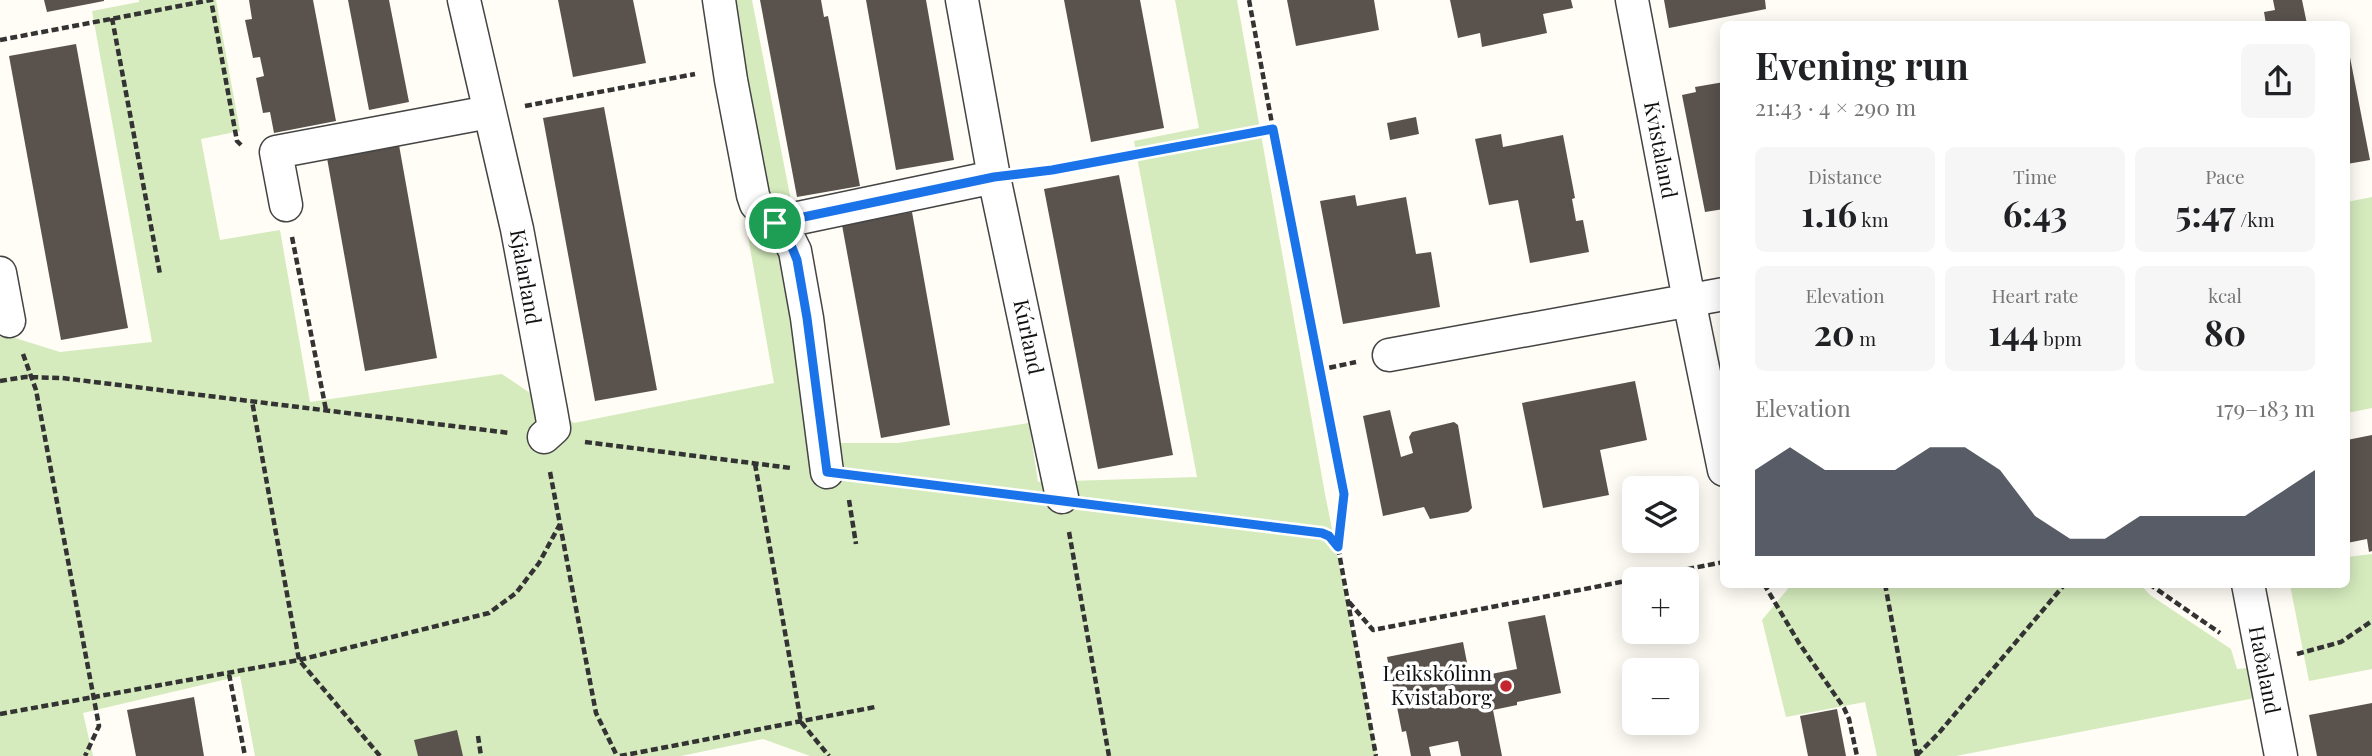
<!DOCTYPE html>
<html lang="en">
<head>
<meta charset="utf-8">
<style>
  :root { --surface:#fff; --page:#f6f6f6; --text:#202124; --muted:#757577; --accent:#111827 }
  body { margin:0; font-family:"Playfair Display",serif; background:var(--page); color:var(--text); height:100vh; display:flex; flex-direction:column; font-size:26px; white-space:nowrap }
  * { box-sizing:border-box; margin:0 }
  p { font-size:23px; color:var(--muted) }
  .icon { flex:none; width:38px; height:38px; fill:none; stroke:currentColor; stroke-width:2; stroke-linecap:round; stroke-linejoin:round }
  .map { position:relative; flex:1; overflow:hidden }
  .details { position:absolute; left:1720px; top:21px; width:630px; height:567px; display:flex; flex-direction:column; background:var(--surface); border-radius:10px; box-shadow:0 4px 18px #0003 }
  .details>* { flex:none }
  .fabs { position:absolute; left:1622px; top:476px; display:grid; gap:14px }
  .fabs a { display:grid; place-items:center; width:77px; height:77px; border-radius:10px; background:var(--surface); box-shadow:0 4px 18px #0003; font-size:35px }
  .pin { position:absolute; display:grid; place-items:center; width:60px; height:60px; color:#fff; margin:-30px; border:4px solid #fff; border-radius:50%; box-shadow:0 2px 7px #0007 }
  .round { display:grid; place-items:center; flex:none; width:74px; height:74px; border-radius:10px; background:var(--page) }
  .head { display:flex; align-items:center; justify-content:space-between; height:119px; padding:0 35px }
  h1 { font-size:38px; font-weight:700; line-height:52px }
  .metrics { display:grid; grid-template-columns:repeat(3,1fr); gap:10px; height:119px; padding:7px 35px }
  .metrics div { display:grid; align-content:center; border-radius:10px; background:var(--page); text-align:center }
  .metrics b { font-size:35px; font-weight:700 }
  .metrics small { font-size:19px; font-weight:400 }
  .metrics p { font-size:19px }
  .chart { height:196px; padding:14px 35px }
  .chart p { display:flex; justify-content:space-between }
  .chart svg { width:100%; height:126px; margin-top:7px; fill:var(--accent); opacity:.7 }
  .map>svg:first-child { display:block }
  .green { fill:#d5ebbd }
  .building { fill:#5a524d }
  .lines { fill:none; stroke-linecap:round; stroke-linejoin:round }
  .street-casing { stroke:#444; stroke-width:35 }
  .path { stroke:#333; stroke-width:4.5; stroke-dasharray:7 3.5; stroke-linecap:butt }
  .street { stroke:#fff; stroke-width:32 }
  .route-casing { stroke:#fff; stroke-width:14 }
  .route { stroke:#1a73e8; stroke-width:9 }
  .poi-dot { fill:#c4262e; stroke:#fff; stroke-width:2.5 }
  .labels { text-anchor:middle; stroke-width:7; stroke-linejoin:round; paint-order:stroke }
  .street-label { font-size:21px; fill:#111; stroke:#fff }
  .poi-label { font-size:21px; fill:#111; stroke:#fff; text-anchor:end }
</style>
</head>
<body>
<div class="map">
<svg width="2372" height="756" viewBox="0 0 2372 756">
  <rect width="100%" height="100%" fill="#fffdf5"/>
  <!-- green -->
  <path class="green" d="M 139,0 L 216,0 L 240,131 L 201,139 L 220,240 L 280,230 L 310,402 L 502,374 L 574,423 L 774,383 L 706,0 L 752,0 L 838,443 L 898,443 L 1029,423 L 1038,482 L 1197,477 L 1134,141 L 1199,128 L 1175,0 L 1237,0 L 1325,494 L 1377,756 L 810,756 L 763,739 L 681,756 L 255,756 L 240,676 L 83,713 L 93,756 L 0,756 L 0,337 L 12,337 L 60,352 L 152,342 L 92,11 L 139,2 Z
    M 2372,197 L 2372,408 L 2347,413 L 2347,202 Z
    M 2372,554 L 2372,669 L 2309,681 L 2290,585 L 2347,584 L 2347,557 Z
    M 1791,585 L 2141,585 L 2150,595 L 2231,649 L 2237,669 L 2249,668 L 2255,698 L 1956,756 L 1877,756 L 1865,702 L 1786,717 L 1762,620 Z"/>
  <!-- building -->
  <path class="building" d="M 44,0 L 104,0 L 104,1 L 47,12 Z
    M 249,0 L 313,0 L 336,121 L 274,133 L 270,112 L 263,113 L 256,78 L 264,76 L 260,57 L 253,58 L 245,20 L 252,19 Z
    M 348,0 L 389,0 L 409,102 L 369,110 Z
    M 558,0 L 633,0 L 646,63 L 573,77 Z
    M 760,0 L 821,0 L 824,17 L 828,16 L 860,186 L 797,197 Z
    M 866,0 L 926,0 L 954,160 L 896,170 Z
    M 1064,0 L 1140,0 L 1164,128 L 1091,142 Z
    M 1287,0 L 1374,0 L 1379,30 L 1296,46 Z
    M 1450,0 L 1571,0 L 1573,8 L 1543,14 L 1547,33 L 1482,47 L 1480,33 L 1458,38 Z
    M 1664,0 L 1765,0 L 1766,9 L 1669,28 Z
    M 2273,0 L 2302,0 L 2307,24 L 2266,24 L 2264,12 L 2275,10 Z
    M 2347,42 L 2370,160 L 2347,164 Z
    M 76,44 L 128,328 L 61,340 L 9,56 Z
    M 1724,82 L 1724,209 L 1705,212 L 1682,95 L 1696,92 L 1695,87 Z
    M 604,107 L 657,390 L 595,401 L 543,118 Z
    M 1416,117 L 1419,134 L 1390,140 L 1387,123 Z
    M 1501,134 L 1503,147 L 1563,135 L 1575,198 L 1572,199 L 1576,221 L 1583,220 L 1589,252 L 1530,263 L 1518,200 L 1489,205 L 1475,139 Z
    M 399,145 L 437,358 L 365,371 L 327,158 Z
    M 1119,175 L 1173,455 L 1098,469 L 1044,189 Z
    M 1355,195 L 1357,206 L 1406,197 L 1416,254 L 1431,252 L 1440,307 L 1343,324 L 1320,201 Z
    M 912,212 L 950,425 L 881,438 L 842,225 Z
    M 1635,381 L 1647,440 L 1600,450 L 1609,495 L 1543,508 L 1522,403 Z
    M 1390,410 L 1401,457 L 1413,453 L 1409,437 L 1412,432 L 1454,422 L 1458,425 L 1472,508 L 1468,512 L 1430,519 L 1424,507 L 1383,516 L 1363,416 Z
    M 2372,435 L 2372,551 L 2369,552 L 2367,539 L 2347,543 L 2347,465 L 2350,465 L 2347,440 Z
    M 1545,615 L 1561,693 L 1517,702 L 1517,705 L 1493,710 L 1502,756 L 1461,756 L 1458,741 L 1429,747 L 1431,756 L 1411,756 L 1406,731 L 1402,732 L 1387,657 L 1463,642 L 1470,678 L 1517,669 L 1508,622 Z
    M 194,697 L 204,756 L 136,756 L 127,710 Z
    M 2372,703 L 2372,756 L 2317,756 L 2309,715 Z
    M 1837,709 L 1846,756 L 1808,756 L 1800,716 Z
    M 457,730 L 463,756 L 418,756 L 414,740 Z"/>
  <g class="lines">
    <defs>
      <path id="street" d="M 464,0 L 517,229 L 551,411 L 554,428 L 544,437
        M 719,0 L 731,80 L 753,195 L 756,204 L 787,235 L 795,251 L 807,318 L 827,472
        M 962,0 L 994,177 L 1062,497
        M 1632,0 L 1689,300 L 1724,470
        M 286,205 L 276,152 L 489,112
        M 775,223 L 994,177
        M 0,273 L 9,321
        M 1389,355 L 1724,294
        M 2248,584 L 2281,756"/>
    </defs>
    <!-- street casing -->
    <use href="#street" class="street-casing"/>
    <!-- path -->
    <path class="path" d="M 1249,0 L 1307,312 L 1344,494 L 1338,546
      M 112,18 L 160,274
      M 0,40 L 211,0 L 237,141 L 241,145
      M 525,106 L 695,74
      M 1029,172 L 1273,129
      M 292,237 L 326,410
      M 23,354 L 36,390 L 99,726 L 85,756
      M 1319,370 L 1356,362
      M 0,381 L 25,377 L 62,378 L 510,433
      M 585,442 L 791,468
      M 755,464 L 801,722 L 829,756
      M 550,472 L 596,713 L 617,756
      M 862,477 L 1027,497
      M 849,500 L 856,544
      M 1095,505 L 1322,533 L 1330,535 L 1338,547 L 1376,756
      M 1069,532 L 1109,756
      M 1764,584 L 1799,643 L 1844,708 L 1849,719 L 1857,756
      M 1885,584 L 1917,756
      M 2149,584 L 2220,633
      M 1349,602 L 1373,630 L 1724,562
      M 2297,654 L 2341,642 L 2372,621
      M 229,674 L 245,756
      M 0,714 L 299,660 L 252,401
      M 478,736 L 481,756
      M 1917,755 L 1938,734 L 2065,584
      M 380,756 L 299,660 L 489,613 L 516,593 L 539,563 L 560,524
      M 620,756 L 875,707"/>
    <!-- street -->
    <use href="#street" class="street"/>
  </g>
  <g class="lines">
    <defs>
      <path id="route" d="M 1273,129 L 1344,494 L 1338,547 L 1329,536 L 1322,533 L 827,472 L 807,318 L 797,260 L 787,235 L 775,223 L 994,177 L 1052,170 Z"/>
    </defs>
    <!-- route casing -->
    <use href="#route" class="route-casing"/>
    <!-- route -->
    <use href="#route" class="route"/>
  </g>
  <!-- markers -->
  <circle class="poi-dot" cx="1506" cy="686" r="7"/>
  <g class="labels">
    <!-- street labels -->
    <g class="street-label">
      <text transform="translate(1660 150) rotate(79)" y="7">Kvistaland</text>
      <text transform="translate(525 277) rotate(80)" y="7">Kjalarland</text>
      <text transform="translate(1028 337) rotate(78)" y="7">Kúrland</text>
      <text transform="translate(2264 670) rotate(79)" y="7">Haðaland</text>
    </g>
    <!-- poi labels -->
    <g class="poi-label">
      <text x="1492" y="681">Leikskólinn<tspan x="1492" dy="24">Kvistaborg</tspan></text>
    </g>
  </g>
</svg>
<div class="fabs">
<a><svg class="icon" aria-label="layers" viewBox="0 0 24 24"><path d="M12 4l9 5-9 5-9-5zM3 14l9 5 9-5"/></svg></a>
<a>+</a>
<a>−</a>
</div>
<div class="pin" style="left:775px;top:223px;background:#1e9e55"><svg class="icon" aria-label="arrive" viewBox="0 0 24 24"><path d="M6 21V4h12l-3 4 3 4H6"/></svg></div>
<section class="details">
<div class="head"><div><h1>Evening run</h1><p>21:43 · 4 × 290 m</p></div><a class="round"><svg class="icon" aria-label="share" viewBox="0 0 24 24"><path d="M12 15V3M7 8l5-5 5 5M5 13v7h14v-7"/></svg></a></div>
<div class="metrics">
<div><p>Distance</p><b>1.16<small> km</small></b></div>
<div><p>Time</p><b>6:43</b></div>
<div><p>Pace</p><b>5:47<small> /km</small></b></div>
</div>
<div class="metrics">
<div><p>Elevation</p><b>20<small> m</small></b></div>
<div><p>Heart rate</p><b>144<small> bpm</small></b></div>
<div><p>kcal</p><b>80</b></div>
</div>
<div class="chart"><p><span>Elevation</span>179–183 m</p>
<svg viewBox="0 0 160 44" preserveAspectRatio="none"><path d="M0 44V14L10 6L20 14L30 14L40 14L50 6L60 6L70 14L80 30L90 38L100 38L110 30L120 30L130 30L140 30L150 22L160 14V44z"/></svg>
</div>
</section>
</div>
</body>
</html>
